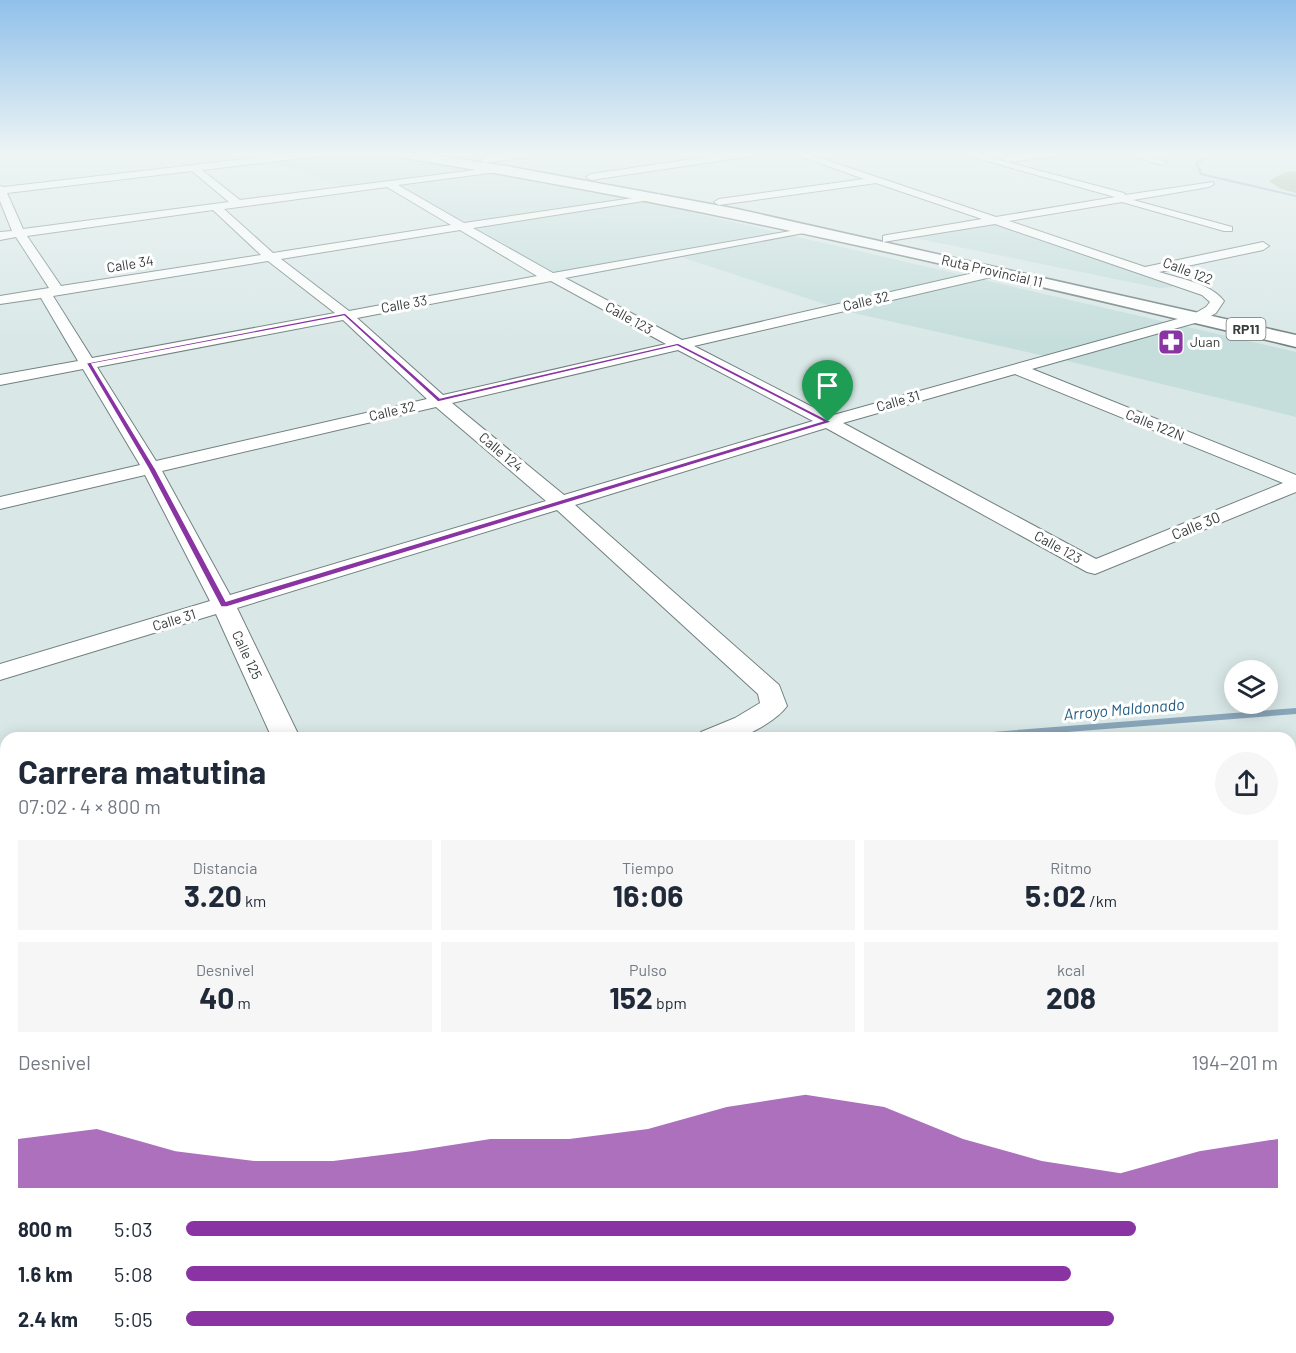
<!DOCTYPE html>
<html lang="es">
<head>
<meta charset="utf-8">
<style>
  :root { --surface:#fff; --page:#f6f6f7; --text:#1f2937; --muted:#747a83; --accent:#8934a2 }
  body { margin:0; font-family:Barlow,sans-serif; background:var(--page); color:var(--text); height:100vh; display:flex; flex-direction:column; font-size:22px; white-space:nowrap }
  * { box-sizing:border-box; margin:0 }
  p { font-size:20px; color:var(--muted) }
  .icon { flex:none; width:33px; height:33px; fill:none; stroke:currentColor; stroke-width:2; stroke-linecap:round; stroke-linejoin:round }
  .map { position:relative; flex:1; overflow:hidden }
  .side { position:absolute; left:0px; top:732px; width:1296px; height:621px; display:flex; flex-direction:column; background:var(--surface); border-radius:18px 18px 0 0; box-shadow:0 3px 15px #0003 }
  .side>* { flex:none }
  .tools { position:absolute; left:1224px; top:660px; display:grid; gap:12px }
  .tools a { display:grid; place-items:center; width:54px; height:54px; border-radius:50%; background:var(--surface); box-shadow:0 3px 15px #0003; font-size:30px }
  .pin { position:absolute; display:grid; place-items:center; width:51px; height:51px; color:#fff; margin:-62px -26px; border-radius:50% 50% 50% 0; rotate:-45deg; box-shadow:0 0 6px #0007 }
  .pin .icon { rotate:45deg }
  .round { display:grid; place-items:center; flex:none; width:63px; height:63px; border-radius:32px; background:var(--page) }
  .summary { display:flex; align-items:center; justify-content:space-between; height:102px; padding:0 18px }
  h1 { font-size:33px; font-weight:700; line-height:45px }
  .metrics { display:grid; grid-template-columns:repeat(3,1fr); gap:9px; height:102px; padding:6px 18px }
  .metrics div { display:grid; align-content:center; border-radius:0px; background:var(--page); text-align:center }
  .metrics b { font-size:30px; font-weight:700 }
  .metrics small { font-size:16px; font-weight:400 }
  .metrics p { font-size:16px }
  .chart { height:168px; padding:12px 18px }
  .chart p { display:flex; justify-content:space-between }
  .chart svg { width:100%; height:108px; margin-top:6px; fill:var(--accent); opacity:.7 }
  ul { padding:0 18px; list-style:none; font-size:20px }
  li { display:grid; grid-template-columns:96px 72px 1fr; align-items:center; height:45px }
  li i { height:15px; border-radius:8px; background:var(--accent) }
  .map>svg:first-child { display:block }
  .built { fill:#c5dedc }
  .forest { fill:#98b491 }
  .lines { fill:none; stroke-linecap:round; stroke-linejoin:round }
  .stream { fill:#89a5b9; fill-rule:evenodd }
  .street-casing { stroke:#72807f; stroke-width:2 }
  .primary-casing { stroke:#72807f; stroke-width:3 }
  .street { fill:#fff; fill-rule:evenodd }
  .primary { fill:#fff; fill-rule:evenodd }
  .route { fill:#8934a2; stroke:#fff; stroke-width:1.5; fill-rule:evenodd }
  .labels { text-anchor:middle; stroke-width:6; stroke-linejoin:round; paint-order:stroke }
  .far-street-label { font-size:14px; fill:#383e3d; stroke:#fff }
  .shield { fill:#fff; stroke:#747877; stroke-width:1.5 }
  .shield-label { font-size:14px; font-weight:bold; fill:#383e3d }
  .far-poi-label { font-size:14px; fill:#383e3d; stroke:#fff; text-anchor:start }
  .street-label { font-size:15px; fill:#383e3d; stroke:#fff }
  .water-label { font-size:16px; font-style:italic; fill:#225d83; stroke:#fff }
</style>
</head>
<body>
<div class="map">
<svg width="1296" height="1353" viewBox="0 0 1296 1353">
  <rect width="100%" height="100%" fill="#d9e8e7"/>
  <!-- built -->
  <path class="built" d="M 358,153 L 494,174 L 646,202 L 1296,352 L 1296,417 L 1080,364 L 849,312 L 684,258 L 674,251 L 555,273 L 389,181 L 343,188 L 272,162 Z
    M 985,224 L 1006,226 L 1175,287 L 1159,288 L 915,238 Z"/>
  <!-- forest -->
  <path class="forest" d="M 1296,171 L 1296,193 L 1281,189 L 1269,181 L 1285,172 Z"/>
  <g class="lines">
    <!-- stream -->
    <path class="stream" d="M 1222,153 L 1226,153 L 1209,158 L 1198,164 L 1202,173 L 1296,195 L 1296,197 L 1200,175 L 1195,163 L 1207,156 Z
      M 1296,708 L 1296,714 L 990,738 L 950,738 L 954,735 Z
      M 470,1347 L 486,1347 L 486,1353 L 470,1353 Z"/>
    <defs>
      <path id="street" d="M 0,153 L 9,153 L 0,156 Z
        M 298,153 L 325,153 L 320,156 L 202,170 L 240,200 L 507,166 L 509,168 L 504,171 L 398,185 L 464,223 L 660,194 L 660,198 L 656,199 L 473,228 L 553,273 L 813,227 L 815,229 L 809,232 L 565,278 L 682,340 L 995,268 L 1000,269 L 1001,272 L 1000,275 L 694,346 L 830,416 L 1192,315 L 1206,307 L 1210,302 L 1202,295 L 995,224 L 883,242 L 883,236 L 887,235 L 982,219 L 876,183 L 719,205 L 714,202 L 719,199 L 864,179 L 792,153 L 805,153 L 996,217 L 1115,197 L 958,153 L 972,153 L 1124,193 L 1125,195 L 1213,182 L 1214,184 L 1209,187 L 1133,200 L 1232,227 L 1232,231 L 1224,231 L 1122,202 L 1009,221 L 1145,267 L 1263,242 L 1269,246 L 1263,250 L 1159,272 C 1181,279 1210,283 1224,301 L 1216,313 L 1202,321 L 1032,369 L 1296,475 L 1296,492 L 1095,574 L 1087,572 L 826,428 L 575,505 L 779,685 L 787,706 C 778,719 751,735 735,738 C 724,740 709,738 697,738 L 701,732 L 735,718 L 760,703 L 758,694 L 557,510 L 237,608 L 300,738 L 272,738 L 216,614 L 0,680 L 0,664 L 210,601 L 145,475 L 0,509 L 0,497 L 140,465 L 83,369 L 0,385 L 0,375 L 78,361 L 41,298 L 0,304 L 0,296 L 49,288 L 16,237 L 0,240 L 0,232 L 12,231 L 0,201 L 0,186 L 4,187 ZM 192,171 L 229,202 L 23,229 L 7,193 ZM 387,187 L 451,225 L 273,253 L 224,209 ZM 213,210 L 261,255 L 61,286 L 27,236 ZM 460,230 L 537,276 L 349,311 L 281,259 ZM 268,261 L 335,313 L 92,358 L 53,296 ZM 551,281 L 666,344 L 443,395 L 357,318 ZM 343,320 L 427,399 L 156,461 L 97,367 ZM 678,350 L 813,421 L 564,495 L 452,403 ZM 1015,374 L 1283,483 L 1096,559 L 843,423 ZM 436,407 L 546,501 L 230,595 L 162,471 Z
        M 515,153 L 539,153 L 534,156 L 485,163 L 480,160 L 485,157 Z
        M 734,153 L 757,153 L 752,156 L 591,180 L 586,177 L 591,174 Z
        M 1036,153 L 1063,153 L 1058,156 L 1007,162 L 1002,159 L 1007,156 Z
        M 1121,153 L 1137,153 L 1167,162 L 1162,165 Z
        M 6,1028 L 6,1061 L 0,1063 L 0,1030 Z"/>
      <path id="primary" d="M 392,153 L 420,153 L 511,167 L 737,209 L 1296,335 L 1296,347 C 998,276 701,205 398,157 Z"/>
    </defs>
    <!-- street casing -->
    <use href="#street" class="street-casing"/>
    <!-- primary casing -->
    <use href="#primary" class="primary-casing"/>
    <!-- street -->
    <use href="#street" class="street"/>
    <!-- primary -->
    <use href="#primary" class="primary"/>
  </g>
  <!-- sky -->
  <linearGradient id="sky" x2="0" y2="1"><stop stop-color="#90c0ea"/><stop offset="0.45" stop-color="#eef5f4"/><stop offset="1" stop-color="#eef5f4" stop-opacity="0"/></linearGradient>
  <rect width="1296" height="342" fill="url(#sky)"/>
  <!-- route -->
  <path class="route" d="M 345,313 L 440,398 L 678,343 L 832,422 L 227,607 L 221,607 L 148,468 L 86,363 ZM 344,316 L 438,402 L 677,346 L 822,421 L 226,601 L 155,468 L 92,364 Z"/>
  <!-- icons -->
  <defs>
    <symbol id="pharmacy-square" viewBox="-11 -11 22 22"><rect x="-9" y="-9" width="18" height="18" rx="4" fill="#8934a2" stroke="#fff"/><path d="M-2-6h4v4h4v4h-4v4h-4v-4h-4v-4h4Z" fill="#fff"/></symbol>
  </defs>
  <g fill-rule="evenodd">
    <use href="#pharmacy-square" x="1156" y="327" width="30" height="30"/>
  </g>
  <g class="labels">
    <!-- far-street labels -->
    <g class="far-street-label">
      <text transform="translate(130 264) rotate(-9)" y="5">Calle 34</text>
      <text transform="translate(992 271) rotate(13)" y="5">Ruta Provincial 11</text>
      <text transform="translate(1188 271) rotate(21)" y="5">Calle 122</text>
      <text transform="translate(866 301) rotate(-13)" y="5">Calle 32</text>
      <text transform="translate(404 304) rotate(-10)" y="5">Calle 33</text>
      <text transform="translate(629 318) rotate(29)" y="5">Calle 123</text>
      <text transform="translate(898 401) rotate(-16)" y="5">Calle 31</text>
      <text transform="translate(392 411) rotate(-13)" y="5">Calle 32</text>
      <text transform="translate(1155 425) rotate(22)" y="5">Calle 122N</text>
      <text transform="translate(501 452) rotate(40)" y="5">Calle 124</text>
      <text transform="translate(1058 547) rotate(29)" y="5">Calle 123</text>
      <text transform="translate(174 620) rotate(-17)" y="5">Calle 31</text>
      <text transform="translate(247 655) rotate(65)" y="5">Calle 125</text>
    </g>
    <!-- shield labels -->
    <rect class="shield" x="1226.5" y="318" width="39" height="22" rx="4.5"/>
    <g class="shield-label">
      <text x="1246" y="334">RP11</text>
    </g>
    <!-- far-poi labels -->
    <g class="far-poi-label">
      <text x="1190" y="347">Juan</text>
    </g>
    <!-- street labels -->
    <g class="street-label">
      <text transform="translate(1196 526) rotate(-22)" y="5">Calle 30</text>
    </g>
    <!-- water labels -->
    <g class="water-label">
      <text transform="translate(1124 709) rotate(-5)" y="6">Arroyo Maldonado</text>
    </g>
  </g>
</svg>
<div class="tools">
<a><svg class="icon" aria-label="layers" viewBox="0 0 24 24"><path d="M12 4l9 5-9 5-9-5zM3 14l9 5 9-5"/></svg></a>
</div>
<div class="pin" style="left:828px;top:422px;background:#1e9e55"><svg class="icon" aria-label="arrive" viewBox="0 0 24 24"><path d="M6 21V4h12l-3 4 3 4H6"/></svg></div>
<section class="side">
<div class="summary"><div><h1>Carrera matutina</h1><p>07:02 · 4 × 800 m</p></div><a class="round"><svg class="icon" aria-label="share" viewBox="0 0 24 24"><path d="M12 15V3M7 8l5-5 5 5M5 13v7h14v-7"/></svg></a></div>
<div class="metrics">
<div><p>Distancia</p><b>3.20<small> km</small></b></div>
<div><p>Tiempo</p><b>16:06</b></div>
<div><p>Ritmo</p><b>5:02<small> /km</small></b></div>
</div>
<div class="metrics">
<div><p>Desnivel</p><b>40<small> m</small></b></div>
<div><p>Pulso</p><b>152<small> bpm</small></b></div>
<div><p>kcal</p><b>208</b></div>
</div>
<div class="chart"><p><span>Desnivel</span>194–201 m</p>
<svg viewBox="0 0 160 44" preserveAspectRatio="none"><path d="M0 44V24L10 20L20 29L30 33L40 33L50 29L60 24L70 24L80 20L90 11L100 6L110 11L120 24L130 33L140 38L150 29L160 24V44z"/></svg>
</div>
<ul>
<li><b>800 m</b>5:03<i style="width:87%"></i></li>
<li><b>1.6 km</b>5:08<i style="width:81%"></i></li>
<li><b>2.4 km</b>5:05<i style="width:85%"></i></li>
</ul>
</section>
</div>
</body>
</html>
